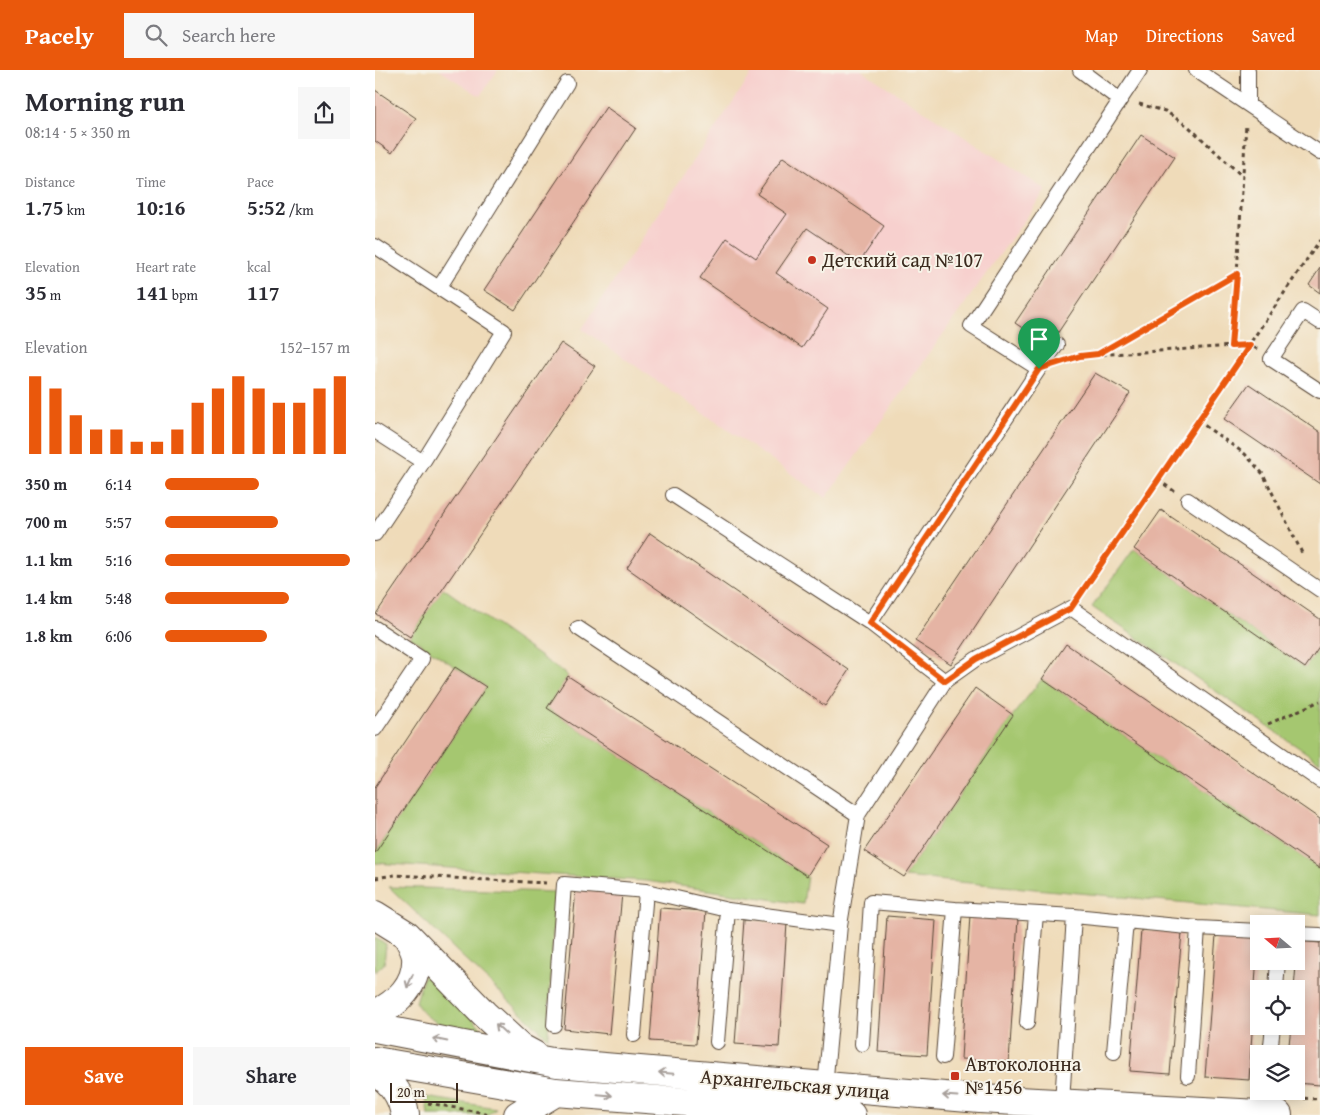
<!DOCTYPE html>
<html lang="en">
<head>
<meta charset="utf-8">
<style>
  :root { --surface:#fff; --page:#f7f7f7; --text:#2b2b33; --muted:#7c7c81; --accent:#ea580c }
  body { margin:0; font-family:"Gentium Book Plus",serif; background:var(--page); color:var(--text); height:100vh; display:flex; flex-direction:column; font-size:19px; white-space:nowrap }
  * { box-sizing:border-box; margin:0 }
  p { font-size:16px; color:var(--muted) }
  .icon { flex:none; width:28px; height:28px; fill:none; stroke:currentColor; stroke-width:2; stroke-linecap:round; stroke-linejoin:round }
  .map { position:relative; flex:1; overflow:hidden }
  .drawer { display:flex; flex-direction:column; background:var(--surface); width:375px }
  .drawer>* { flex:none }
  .needle { width:32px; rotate:289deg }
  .fabs { position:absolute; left:875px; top:845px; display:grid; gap:10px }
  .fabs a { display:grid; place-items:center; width:55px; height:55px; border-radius:0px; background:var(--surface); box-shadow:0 2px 12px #0003; font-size:25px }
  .scale { position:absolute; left:15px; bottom:12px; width:68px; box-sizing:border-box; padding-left:5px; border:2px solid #3b2a1e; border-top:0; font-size:14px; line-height:18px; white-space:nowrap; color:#3b2a1e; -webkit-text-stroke:4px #f7f3e8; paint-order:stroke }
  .pin { position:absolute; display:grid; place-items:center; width:42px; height:42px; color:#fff; margin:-51px -21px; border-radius:50% 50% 50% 0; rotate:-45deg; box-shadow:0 0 5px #0007 }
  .pin .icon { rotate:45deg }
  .round { display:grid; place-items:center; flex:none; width:52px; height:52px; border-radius:0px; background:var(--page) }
  .headline { display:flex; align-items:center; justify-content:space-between; height:85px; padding:0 25px }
  h1 { font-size:28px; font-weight:800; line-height:38px }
  .metrics { display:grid; grid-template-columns:repeat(3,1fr); gap:8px; height:85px; padding:5px 25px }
  .metrics div { display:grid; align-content:center }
  .metrics b { font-size:21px; font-weight:800 }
  .metrics small { font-size:14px; font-weight:400 }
  .metrics p { font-size:14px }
  .chart { height:140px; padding:10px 25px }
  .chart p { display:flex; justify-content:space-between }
  .chart svg { width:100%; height:90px; margin-top:5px; stroke:var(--accent); stroke-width:6 }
  .button { display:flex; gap:10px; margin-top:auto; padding:10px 25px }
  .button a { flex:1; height:58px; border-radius:0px; background:var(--accent); color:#fff; font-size:20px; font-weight:800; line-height:58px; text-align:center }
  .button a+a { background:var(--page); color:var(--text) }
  ul { padding:0 25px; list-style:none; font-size:16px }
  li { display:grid; grid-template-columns:80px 60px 1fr; align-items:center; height:38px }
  li i { height:12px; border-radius:6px; background:var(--accent) }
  header { display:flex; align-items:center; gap:30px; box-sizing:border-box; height:70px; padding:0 25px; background:var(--accent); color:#fff }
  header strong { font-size:24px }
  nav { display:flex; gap:28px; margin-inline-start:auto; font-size:18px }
  .search { width:350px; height:45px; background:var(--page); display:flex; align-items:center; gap:12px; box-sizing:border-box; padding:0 18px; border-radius:0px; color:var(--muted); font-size:19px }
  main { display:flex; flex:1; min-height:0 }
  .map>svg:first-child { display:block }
  .built { fill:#f7d0ce }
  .green { fill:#a5c770; stroke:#707847 }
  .building { fill:#e5b4a4 }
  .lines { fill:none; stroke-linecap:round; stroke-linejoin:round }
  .lane-casing { stroke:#564535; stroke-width:16 }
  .primary-casing { stroke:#564535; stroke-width:30 }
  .path { stroke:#564535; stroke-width:3; stroke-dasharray:4 4; stroke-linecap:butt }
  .lane { stroke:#fff; stroke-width:14 }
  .primary { stroke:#fff; stroke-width:28 }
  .oneway { stroke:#a79f9a }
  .route-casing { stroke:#fff; stroke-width:10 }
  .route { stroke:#ea580c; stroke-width:6 }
  .poi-dot { fill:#c8321e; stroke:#f7f3e8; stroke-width:2 }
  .labels { text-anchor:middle; stroke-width:4; stroke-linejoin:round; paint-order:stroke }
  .poi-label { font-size:20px; fill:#3b2a1e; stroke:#f7f3e8; text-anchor:start }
  .street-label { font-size:20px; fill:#3b2a1e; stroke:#f7f3e8 }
</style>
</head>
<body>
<header>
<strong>Pacely</strong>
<div class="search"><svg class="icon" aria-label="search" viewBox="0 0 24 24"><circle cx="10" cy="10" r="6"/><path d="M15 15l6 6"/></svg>Search here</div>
<nav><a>Map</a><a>Directions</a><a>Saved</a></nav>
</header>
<main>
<section class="drawer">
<div class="headline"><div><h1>Morning run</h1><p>08:14 · 5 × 350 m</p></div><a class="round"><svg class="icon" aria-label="share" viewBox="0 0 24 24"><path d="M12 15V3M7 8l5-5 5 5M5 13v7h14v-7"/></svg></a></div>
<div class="metrics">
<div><p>Distance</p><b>1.75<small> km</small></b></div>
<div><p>Time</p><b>10:16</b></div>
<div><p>Pace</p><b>5:52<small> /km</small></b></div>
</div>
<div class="metrics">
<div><p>Elevation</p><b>35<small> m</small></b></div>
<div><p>Heart rate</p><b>141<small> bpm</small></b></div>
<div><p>kcal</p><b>117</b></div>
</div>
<div class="chart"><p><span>Elevation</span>152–157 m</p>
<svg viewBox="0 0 160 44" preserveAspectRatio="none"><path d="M5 44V6M15 44V12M25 44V25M35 44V32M45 44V32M55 44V38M65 44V38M75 44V32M85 44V19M95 44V12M105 44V6M115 44V12M125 44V19M135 44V19M145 44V12M155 44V6"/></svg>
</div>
<ul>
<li><b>350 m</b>6:14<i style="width:51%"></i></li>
<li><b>700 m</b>5:57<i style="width:61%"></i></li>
<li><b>1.1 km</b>5:16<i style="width:100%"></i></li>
<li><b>1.4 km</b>5:48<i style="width:67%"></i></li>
<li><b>1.8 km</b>6:06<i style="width:55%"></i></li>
</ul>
<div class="button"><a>Save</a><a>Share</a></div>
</section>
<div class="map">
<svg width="945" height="1045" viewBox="0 0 945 1045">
  <rect width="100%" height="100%" fill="#f7f3e8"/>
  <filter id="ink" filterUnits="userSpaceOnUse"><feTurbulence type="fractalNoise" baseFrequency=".02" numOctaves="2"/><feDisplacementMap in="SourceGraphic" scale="10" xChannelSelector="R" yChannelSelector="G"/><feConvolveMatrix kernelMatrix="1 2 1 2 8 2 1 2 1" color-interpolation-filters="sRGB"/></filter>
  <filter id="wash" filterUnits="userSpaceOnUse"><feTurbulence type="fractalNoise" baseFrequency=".0096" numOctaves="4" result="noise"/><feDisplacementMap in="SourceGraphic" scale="20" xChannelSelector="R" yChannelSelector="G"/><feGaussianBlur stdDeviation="1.12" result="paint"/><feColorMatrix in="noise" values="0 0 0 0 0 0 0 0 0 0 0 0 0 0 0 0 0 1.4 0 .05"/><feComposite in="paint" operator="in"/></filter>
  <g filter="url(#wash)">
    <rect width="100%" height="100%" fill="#efdbb9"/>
    <!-- built -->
    <path class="built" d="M 64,0 L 123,0 L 105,26 Z
      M 379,0 L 486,0 L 671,120 L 451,428 L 207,259 Z"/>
    <!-- green -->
    <path class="green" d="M 759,479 L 930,598 L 945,576 L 945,692 L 717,537 Z
      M 68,518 L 193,606 L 172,638 L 432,806 L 428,834 L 271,811 L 0,793 L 0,783 L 111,617 L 35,567 Z
      M 667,609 L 945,799 L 945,845 L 529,807 L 638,645 Z
      M 14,817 L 180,822 L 173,968 Z
      M 0,868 L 11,874 L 9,894 L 0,902 Z
      M 51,898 L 114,966 C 90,960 51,957 41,932 Z
      M 51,1027 L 121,1038 L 112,1045 L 53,1045 Z"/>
    <g id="blocks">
      <!-- building -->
      <path class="building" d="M 0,20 L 41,48 L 17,83 L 0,71 Z
        M 231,37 L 261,58 L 140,240 L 109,220 Z
        M 766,65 L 800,87 L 674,276 L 640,253 Z
        M 408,87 L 509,156 L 484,193 L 432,158 L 401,203 L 453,239 L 427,278 L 325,208 L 352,168 L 381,188 L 412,144 L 382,124 Z
        M 945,198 L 945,223 L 934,215 Z
        M 186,273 L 220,296 L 35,567 L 1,544 Z
        M 720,303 L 755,323 L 576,594 L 540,571 Z
        M 874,314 L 945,362 L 945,414 L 849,349 Z
        M 786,440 L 945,549 L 945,576 L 930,598 L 759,479 Z
        M 275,463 L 474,600 L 450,636 L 252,498 Z
        M 691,574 L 945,749 L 945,799 L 667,609 Z
        M 80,597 L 111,617 L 0,783 L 0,717 Z
        M 193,606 L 452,774 L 432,806 L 172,638 Z
        M 600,618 L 638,645 L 529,807 L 489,781 Z
        M 201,819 L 247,823 L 234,964 L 189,959 Z
        M 285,838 L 331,841 L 321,974 L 275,971 Z
        M 595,845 L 643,849 L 634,992 L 586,989 Z
        M 512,846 L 561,850 L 552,985 L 503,982 Z
        M 369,850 L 412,853 L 404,977 L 360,974 Z
        M 766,860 L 807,862 L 795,1004 L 755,1001 Z
        M 841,865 L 883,868 L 874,1010 L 830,1007 Z
        M 923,871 L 945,873 L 945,1015 L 921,1013 L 921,984 L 913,984 L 916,956 L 921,956 L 921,919 L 919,919 Z"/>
    </g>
  </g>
  <g filter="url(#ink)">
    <use href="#blocks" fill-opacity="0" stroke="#564535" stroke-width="1"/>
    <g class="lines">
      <defs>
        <path id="lane" d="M 705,0 L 745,30
          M 821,0 L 945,83
          M 873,34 L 873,0
          M 0,176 L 129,261 L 48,392 L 0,464
          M 64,218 L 192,13
          M 945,252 L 928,241 L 896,289 L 945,321
          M 664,299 L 596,256 L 765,0
          M 0,361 L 48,392
          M 298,425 L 495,553
          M 813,430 L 945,520
          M 0,558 L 47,589 L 0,659
          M 203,558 L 483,745
          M 570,611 L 601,589 L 696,538 L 945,711
          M 921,864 L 945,865
          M 901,919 L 903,891
          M 652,953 L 661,844
          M 179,955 L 189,814 L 271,821 L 353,840 L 465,855
          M 259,965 L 271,821
          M 342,972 L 353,840
          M 487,974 L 496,832 L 580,839
          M 739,982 L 751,852
          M 895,984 L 898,956
          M 568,987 L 580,839 L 699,846 L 823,858 L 884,861
          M 813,1006 L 823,858
          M 450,1017 L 465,855 L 483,745 L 570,611 L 495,553 L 664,299 L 682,275
          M 687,1032 L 699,846"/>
        <path id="primary" d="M 0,845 L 32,865 L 109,944 L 146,978 L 159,985
          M 0,944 C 22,934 43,914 41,887 C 40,879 35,872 32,865
          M 0,958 L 182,993 L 605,1029 L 903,1045
          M 0,991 L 181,1022 L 476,1045
          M 0,1001 C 17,1012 27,1025 30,1045
          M 143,1045 L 181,1022"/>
      </defs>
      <!-- lane casing -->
      <use href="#lane" class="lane-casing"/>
      <!-- primary casing -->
      <use href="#primary" class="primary-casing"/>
      <!-- path -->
      <path class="path" d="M 764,34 L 790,41 L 814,57 L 867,106
        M 856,276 L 862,205
        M 723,285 L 862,204 L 871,54
        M 696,289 L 705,286 L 875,275 L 882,279
        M 823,351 L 870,384 L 888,404 L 928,485
        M 783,410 L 799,421
        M 706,523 L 945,170
        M 893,654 L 945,631
        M 0,808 L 20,805 L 171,813
        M 921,1028 L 945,1029
        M 53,1033 L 115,1044"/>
      <!-- lane -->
      <use href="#lane" class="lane"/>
      <!-- primary -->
      <use href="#primary" class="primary"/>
    </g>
    <!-- one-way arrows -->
    <defs><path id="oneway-shaft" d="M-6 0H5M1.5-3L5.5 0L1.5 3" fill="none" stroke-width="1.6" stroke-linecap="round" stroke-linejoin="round" transform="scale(1.25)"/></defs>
    <g class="oneway">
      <use href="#oneway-shaft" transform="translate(35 911) rotate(114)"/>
      <use href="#oneway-shaft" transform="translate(126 959) rotate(-137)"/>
      <use href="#oneway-shaft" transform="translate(65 970) rotate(-169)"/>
      <use href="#oneway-shaft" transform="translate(291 1003) rotate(-175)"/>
      <use href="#oneway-shaft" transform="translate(230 1025) rotate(5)"/>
      <use href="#oneway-shaft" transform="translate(575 1026) rotate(-176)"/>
    </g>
  </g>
  <g class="lines" filter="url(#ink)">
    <defs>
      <path id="route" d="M 862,204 L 856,276 L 875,275 L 696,538 L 601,589 L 570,611 L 495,553 L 664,299 L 705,286 L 723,284 Z"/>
    </defs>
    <!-- route casing -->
    <use href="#route" class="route-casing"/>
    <!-- route -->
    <use href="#route" class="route"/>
  </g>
  <!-- markers -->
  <g class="poi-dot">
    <circle cx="437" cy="190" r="5"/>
    <rect x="575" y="1001" width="10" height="10" rx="2.5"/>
  </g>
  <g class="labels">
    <!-- poi labels -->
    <g class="poi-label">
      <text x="447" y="197">Детский сад №107</text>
      <text x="590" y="1001">Автоколонна<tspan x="590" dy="23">№1456</tspan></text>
    </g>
    <!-- street labels -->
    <g class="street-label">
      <text transform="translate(420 1014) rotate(5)" y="7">Архангельская улица</text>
    </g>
  </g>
</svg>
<div class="fabs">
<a><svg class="needle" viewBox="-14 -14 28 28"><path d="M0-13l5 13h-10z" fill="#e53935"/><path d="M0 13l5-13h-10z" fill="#7c7c81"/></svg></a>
<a><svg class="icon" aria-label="locate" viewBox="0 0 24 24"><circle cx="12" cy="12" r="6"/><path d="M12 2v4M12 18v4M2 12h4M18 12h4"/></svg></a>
<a><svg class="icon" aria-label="layers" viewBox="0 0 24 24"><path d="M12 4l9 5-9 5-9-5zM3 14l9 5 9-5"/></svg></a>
</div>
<div class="scale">20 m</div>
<div class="pin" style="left:664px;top:299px;background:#1e9e55"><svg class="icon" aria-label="arrive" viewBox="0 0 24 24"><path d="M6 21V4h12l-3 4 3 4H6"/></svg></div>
</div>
</main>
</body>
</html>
